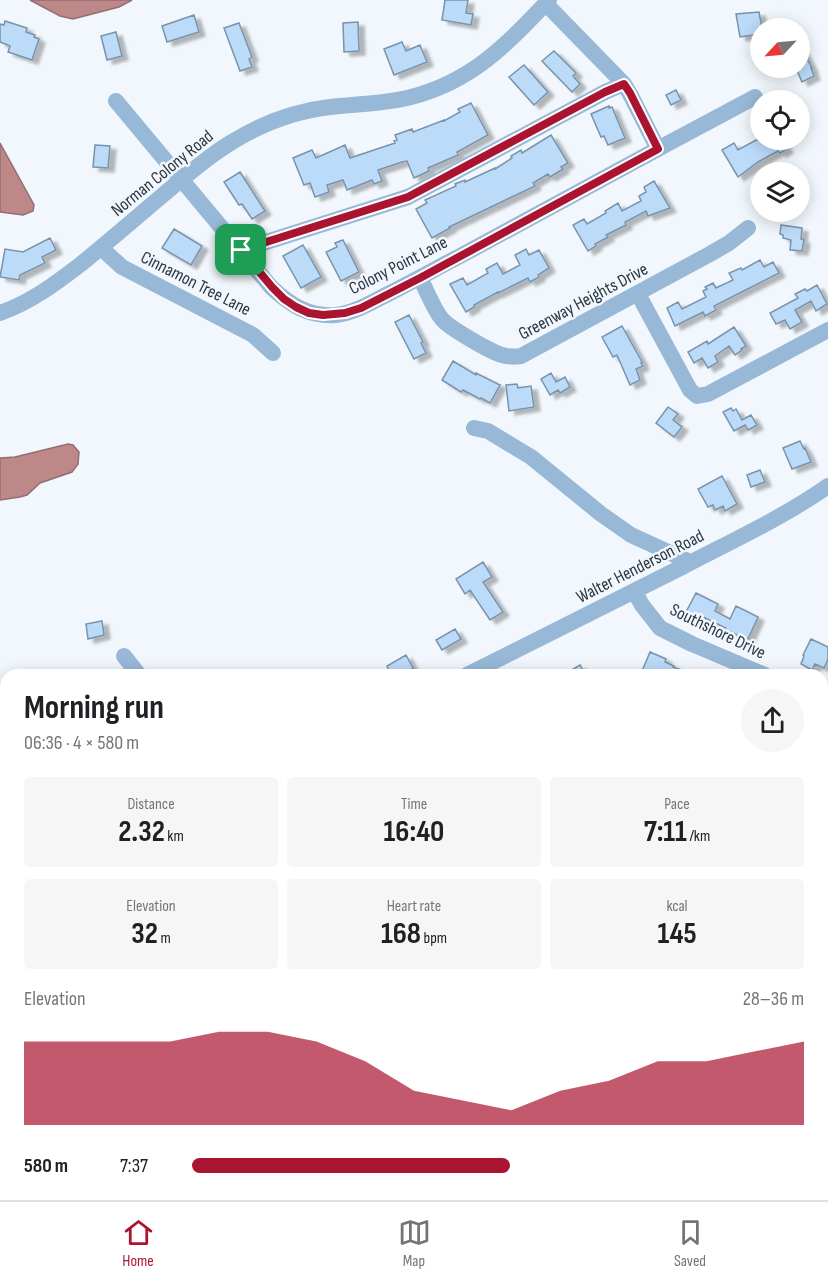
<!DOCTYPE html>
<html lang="en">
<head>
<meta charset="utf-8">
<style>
  :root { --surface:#fff; --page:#f6f6f6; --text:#202124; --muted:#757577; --line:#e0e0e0; --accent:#aa1430 }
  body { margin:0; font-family:"Sofia Sans Condensed",sans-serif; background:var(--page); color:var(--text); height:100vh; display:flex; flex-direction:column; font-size:22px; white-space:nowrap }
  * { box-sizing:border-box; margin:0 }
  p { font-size:20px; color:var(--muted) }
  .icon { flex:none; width:33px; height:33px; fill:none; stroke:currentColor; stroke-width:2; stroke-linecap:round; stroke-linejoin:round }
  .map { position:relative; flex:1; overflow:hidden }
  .panel { position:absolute; left:0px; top:669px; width:828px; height:531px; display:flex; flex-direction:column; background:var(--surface); border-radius:18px 18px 0 0; box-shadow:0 3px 15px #0003 }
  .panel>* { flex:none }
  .needle { width:39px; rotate:244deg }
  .tools { position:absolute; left:750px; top:18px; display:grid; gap:12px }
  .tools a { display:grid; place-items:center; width:60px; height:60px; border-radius:50%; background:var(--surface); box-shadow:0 3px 15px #0003; font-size:30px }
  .pin { position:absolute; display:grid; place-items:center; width:51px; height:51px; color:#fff; margin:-26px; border-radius:12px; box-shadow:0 3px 9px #0006 }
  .round { display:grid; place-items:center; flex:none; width:63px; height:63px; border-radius:32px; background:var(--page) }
  .overview { display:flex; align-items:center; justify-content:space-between; height:102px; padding:0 24px }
  h1 { font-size:33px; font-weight:700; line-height:45px }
  .metrics { display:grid; grid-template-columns:repeat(3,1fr); gap:9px; height:102px; padding:6px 24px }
  .metrics div { display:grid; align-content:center; border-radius:6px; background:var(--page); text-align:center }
  .metrics b { font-size:30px; font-weight:700 }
  .metrics small { font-size:16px; font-weight:400 }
  .metrics p { font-size:16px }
  .chart { height:168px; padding:12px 24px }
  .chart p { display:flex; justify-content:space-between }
  .chart svg { width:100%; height:108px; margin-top:6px; fill:var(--accent); opacity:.7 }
  ul { padding:0 24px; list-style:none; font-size:20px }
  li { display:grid; grid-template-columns:96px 72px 1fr; align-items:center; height:45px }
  li i { height:15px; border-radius:8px; background:var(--accent) }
  .menu { display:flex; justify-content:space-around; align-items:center; height:84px; border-top:2px solid var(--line); background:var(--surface); font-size:16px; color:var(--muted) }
  .menu a { display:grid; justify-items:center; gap:3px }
  .menu .selected { color:var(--accent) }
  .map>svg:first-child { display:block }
  .water { fill:#be8888; stroke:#926f73; stroke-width:1.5 }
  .building { fill:#bcdbf9; stroke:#7993ab; stroke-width:1.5; filter:url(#shadow) }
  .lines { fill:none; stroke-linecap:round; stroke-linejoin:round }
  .minor { stroke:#97b8d6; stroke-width:16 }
  .route-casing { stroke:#fff; stroke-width:12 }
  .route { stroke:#aa1430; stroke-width:8 }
  .labels { text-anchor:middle; stroke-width:5; stroke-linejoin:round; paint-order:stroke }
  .street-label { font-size:18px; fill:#2c3641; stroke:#f1f7fc }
</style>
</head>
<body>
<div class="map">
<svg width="828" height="1200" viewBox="0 0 828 1200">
  <defs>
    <filter id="shadow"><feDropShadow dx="6" dy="4" stdDeviation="1.5" flood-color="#0004"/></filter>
  </defs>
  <rect width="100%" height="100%" fill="#f1f7fc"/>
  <!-- water -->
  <path class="water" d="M 30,0 L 132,0 L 119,7 L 73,19 L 60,16 Z
    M 0,143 L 34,205 L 33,211 L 23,215 L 0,212 Z
    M 68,444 L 73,445 L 79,452 L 78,464 L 72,472 L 40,483 L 27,495 L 20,497 L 0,500 L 0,458 L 15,457 Z
    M 828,964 L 828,1200 L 654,1200 L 660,1194 L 822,1194 L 822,973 Z"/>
  <!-- building -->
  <path class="building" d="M 445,0 L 468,0 L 466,13 L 473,14 L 471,25 L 442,20 Z
    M 759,12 L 762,28 L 760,28 L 760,34 L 740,37 L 736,14 Z
    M 194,15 L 199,32 L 167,42 L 162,26 Z
    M 5,21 L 27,28 L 26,32 L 35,35 L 34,37 L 39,39 L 32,60 L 8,52 L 10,46 L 0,42 L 0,24 L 4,25 Z
    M 358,22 L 359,51 L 344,52 L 343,23 Z
    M 239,23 L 252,57 L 249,59 L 252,67 L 240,71 L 224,28 Z
    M 116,32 L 122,56 L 107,60 L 101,36 Z
    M 402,42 L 406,51 L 420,45 L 427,62 L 394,75 L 384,49 Z
    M 800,46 L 812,68 L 811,68 L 814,76 L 802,82 L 796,68 L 800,68 Z
    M 554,51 L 576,73 L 573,76 L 580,84 L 572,92 L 542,61 Z
    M 524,65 L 548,92 L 534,105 L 509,77 Z
    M 676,90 L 681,100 L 671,105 L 666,95 Z
    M 471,103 L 488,135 L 457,152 L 458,155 L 428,168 L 429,171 L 414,178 L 407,161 L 402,162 L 378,170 L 382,181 L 374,184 L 372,180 L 347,190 L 343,180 L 327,185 L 329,192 L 315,197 L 310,183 L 304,185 L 293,158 L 312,150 L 316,158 L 345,145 L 350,158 L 395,143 L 394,141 L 397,140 L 395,135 L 412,129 L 413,132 L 444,120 L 444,121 L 460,112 L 458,109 Z
    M 609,106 L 609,108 L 612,107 L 625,138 L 608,145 L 604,136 L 601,137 L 591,114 Z
    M 551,135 L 568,163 L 561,167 L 563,169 L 550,177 L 548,174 L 533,183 L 535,186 L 449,227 L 450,228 L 432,238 L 416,209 L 427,203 L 425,200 L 456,186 L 455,184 L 465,180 L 465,182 L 495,168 L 495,169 L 512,158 L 511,156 L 521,150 L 522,153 Z
    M 756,140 L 782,140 L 787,149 L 780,153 L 778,151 L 758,162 L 738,177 L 722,150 L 734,143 L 738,150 Z
    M 95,145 L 110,146 L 108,168 L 93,167 Z
    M 240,172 L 265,211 L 252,219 L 242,204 L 239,205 L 224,182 Z
    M 654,181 L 670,208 L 648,216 L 646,211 L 625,222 L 626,225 L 606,235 L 608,237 L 595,244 L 596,246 L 588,251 L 573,225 L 584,219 L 587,224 L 606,213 L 605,211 L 618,203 L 622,211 L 641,201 L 639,196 L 646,192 L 644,187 Z
    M 781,225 L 802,228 L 801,239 L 804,240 L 802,251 L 790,250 L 791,240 L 783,238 L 783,235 L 780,234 Z
    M 174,229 L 202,246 L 191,265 L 162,248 Z
    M 50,238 L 56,250 L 42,257 L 45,263 L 20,275 L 19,280 L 0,277 L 5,249 L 23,252 Z
    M 343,240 L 359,272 L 341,281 L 326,252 L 337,247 L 335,243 Z
    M 303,245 L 321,277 L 301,288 L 283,256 Z
    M 526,249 L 529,255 L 539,250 L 549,268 L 538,275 L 539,277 L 530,282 L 528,278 L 498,293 L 498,292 L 474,305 L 474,307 L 466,312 L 450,284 L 463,278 L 467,285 L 488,273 L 486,269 L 497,263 L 503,274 L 520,265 L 515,255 Z
    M 760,260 L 764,267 L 773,262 L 779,273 L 714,306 L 716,310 L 705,316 L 703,312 L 675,326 L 667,308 L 678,302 L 682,309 L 706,297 L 703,291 L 707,289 L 705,287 L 713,283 L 716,288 L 733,280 L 729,273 L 741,268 L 742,270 Z
    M 817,285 L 827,304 L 816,311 L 811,301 L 795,310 L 802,322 L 790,329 L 785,320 L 776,324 L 770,313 L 798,298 L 795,294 L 805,289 L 807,291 Z
    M 409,315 L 423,342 L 421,343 L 426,353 L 414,359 L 395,322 Z
    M 622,326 L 642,362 L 641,363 L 643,366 L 636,369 L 640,380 L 630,385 L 617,355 L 613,357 L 602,337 Z
    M 734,327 L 746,346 L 741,349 L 742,350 L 735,355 L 729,346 L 715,356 L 718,362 L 708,368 L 702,358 L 694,363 L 688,352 L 707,341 L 708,344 Z
    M 453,361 L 476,375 L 476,373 L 500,385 L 490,403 L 481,398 L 480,399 L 463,390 L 461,392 L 442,380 Z
    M 551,373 L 556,382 L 565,377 L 570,387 L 560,393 L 558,390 L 550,395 L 541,379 Z
    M 517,384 L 518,388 L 531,386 L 534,407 L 509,411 L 506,385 Z
    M 668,407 L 678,414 L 673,420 L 682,427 L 674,437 L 656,423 Z
    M 731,408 L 733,411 L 736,409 L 742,420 L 751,415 L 757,425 L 748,430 L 745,425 L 734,431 L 723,412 Z
    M 800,441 L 804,449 L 805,448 L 811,462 L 792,469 L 783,448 Z
    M 760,470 L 765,482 L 751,487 L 747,475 Z
    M 722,476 L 737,504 L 725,511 L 723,506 L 715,510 L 713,505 L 708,507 L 698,489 Z
    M 483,562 L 492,577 L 483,582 L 503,612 L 490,620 L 470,590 L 465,594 L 456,579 Z
    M 696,593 L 718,604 L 715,611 L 730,619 L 736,606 L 758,617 L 748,639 L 725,630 L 726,628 L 701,616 L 699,620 L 685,614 Z
    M 102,621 L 104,635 L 88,639 L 86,624 Z
    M 455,629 L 461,639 L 442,650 L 436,640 Z
    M 811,639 L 828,647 L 828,659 L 824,668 L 815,664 L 812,670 L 801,664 L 804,656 L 803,655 Z
    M 650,652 L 666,659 L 665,662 L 674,666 L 673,667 L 693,675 L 651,675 L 642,671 Z
    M 406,655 L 413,668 L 409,671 L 411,675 L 391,675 L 387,666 Z
    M 580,665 L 586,675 L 563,675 Z"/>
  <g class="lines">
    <!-- minor -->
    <path class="minor" d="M 546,4 L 624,84 L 630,94 L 658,149
      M 116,101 L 271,287 C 290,305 309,317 336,315 C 354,313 370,303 386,295 C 412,282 437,268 462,255 C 560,202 657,149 755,97
      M 101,248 L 122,267 L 253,335 L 273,353
      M 241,250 L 408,197 L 605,92 L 624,84
      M 420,278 C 426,289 434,310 442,319 C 449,328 491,352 502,355 C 509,357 515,357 521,356 L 710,254 L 729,243 L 748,228
      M 638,294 L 690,390 L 697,396 L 708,394 L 828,330
      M 0,313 C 31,302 55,284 81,264 C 109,241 136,218 164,194 C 186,176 208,156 232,142 C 261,124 296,111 330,107 C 356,104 384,104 411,97 C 473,81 507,44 549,0
      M 474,428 L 488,431 L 531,457 L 601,514 L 631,535 L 690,562
      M 634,591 L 642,605 L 660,628 L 692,644 L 765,675
      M 124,656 L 139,675
      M 467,675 C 540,639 612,602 684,566 C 732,541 784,517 828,486
      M 822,701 L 828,703
      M 822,781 L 828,774
      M 0,898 L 6,896
      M 0,965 L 6,961
      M 219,1194 L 224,1200
      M 411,1200 L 424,1194"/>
  </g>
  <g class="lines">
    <defs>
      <path id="route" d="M 624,84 L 630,93 L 658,149 L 420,278 L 361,308 L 345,313 L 323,315 L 309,313 L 296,307 L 284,299 L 272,287 L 241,250 L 408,197 L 605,92 Z"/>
    </defs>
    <!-- route casing -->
    <use href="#route" class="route-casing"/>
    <!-- route -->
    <use href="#route" class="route"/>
  </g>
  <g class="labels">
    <!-- street labels -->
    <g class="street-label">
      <text transform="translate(162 173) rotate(-39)" y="6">Norman Colony Road</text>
      <text transform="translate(398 265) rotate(-27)" y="6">Colony Point Lane</text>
      <text transform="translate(196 283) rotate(27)" y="6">Cinnamon Tree Lane</text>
      <text transform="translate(583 301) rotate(-28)" y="6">Greenway Heights Drive</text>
      <text transform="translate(640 566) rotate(-27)" y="6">Walter Henderson Road</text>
      <text transform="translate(718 631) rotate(26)" y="6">Southshore Drive</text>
    </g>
  </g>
</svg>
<div class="tools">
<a><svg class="needle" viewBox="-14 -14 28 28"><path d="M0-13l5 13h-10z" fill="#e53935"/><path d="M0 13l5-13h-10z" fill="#757577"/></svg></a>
<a><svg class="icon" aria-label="locate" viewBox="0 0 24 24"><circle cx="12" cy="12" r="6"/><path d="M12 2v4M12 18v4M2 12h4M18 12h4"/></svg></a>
<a><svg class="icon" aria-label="layers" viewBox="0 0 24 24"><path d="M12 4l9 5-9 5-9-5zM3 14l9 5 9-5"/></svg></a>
</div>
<div class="pin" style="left:241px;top:250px;background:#1e9e55"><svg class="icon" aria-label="arrive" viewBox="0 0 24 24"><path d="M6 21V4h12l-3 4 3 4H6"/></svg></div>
<section class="panel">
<div class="overview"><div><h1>Morning run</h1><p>06:36 · 4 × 580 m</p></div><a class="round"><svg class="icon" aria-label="share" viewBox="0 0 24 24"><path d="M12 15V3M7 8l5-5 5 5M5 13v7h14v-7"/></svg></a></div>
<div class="metrics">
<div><p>Distance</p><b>2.32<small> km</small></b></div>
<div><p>Time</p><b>16:40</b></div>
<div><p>Pace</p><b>7:11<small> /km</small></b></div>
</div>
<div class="metrics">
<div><p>Elevation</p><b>32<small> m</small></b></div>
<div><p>Heart rate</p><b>168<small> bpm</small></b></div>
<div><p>kcal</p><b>145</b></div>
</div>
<div class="chart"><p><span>Elevation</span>28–36 m</p>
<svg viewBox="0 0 160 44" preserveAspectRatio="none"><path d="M0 44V10L10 10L20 10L30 10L40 6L50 6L60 10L70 18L80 30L90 34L100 38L110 30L120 26L130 18L140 18L150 14L160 10V44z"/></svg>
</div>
<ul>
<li><b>580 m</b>7:37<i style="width:52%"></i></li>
</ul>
</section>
</div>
<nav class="menu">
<a class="selected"><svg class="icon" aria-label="home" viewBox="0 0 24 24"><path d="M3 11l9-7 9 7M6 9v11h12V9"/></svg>Home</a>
<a><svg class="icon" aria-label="map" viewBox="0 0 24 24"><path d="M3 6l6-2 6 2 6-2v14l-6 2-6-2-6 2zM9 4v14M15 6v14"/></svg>Map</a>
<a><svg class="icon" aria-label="saved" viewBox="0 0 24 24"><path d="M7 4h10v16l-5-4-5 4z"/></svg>Saved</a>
</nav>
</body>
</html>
